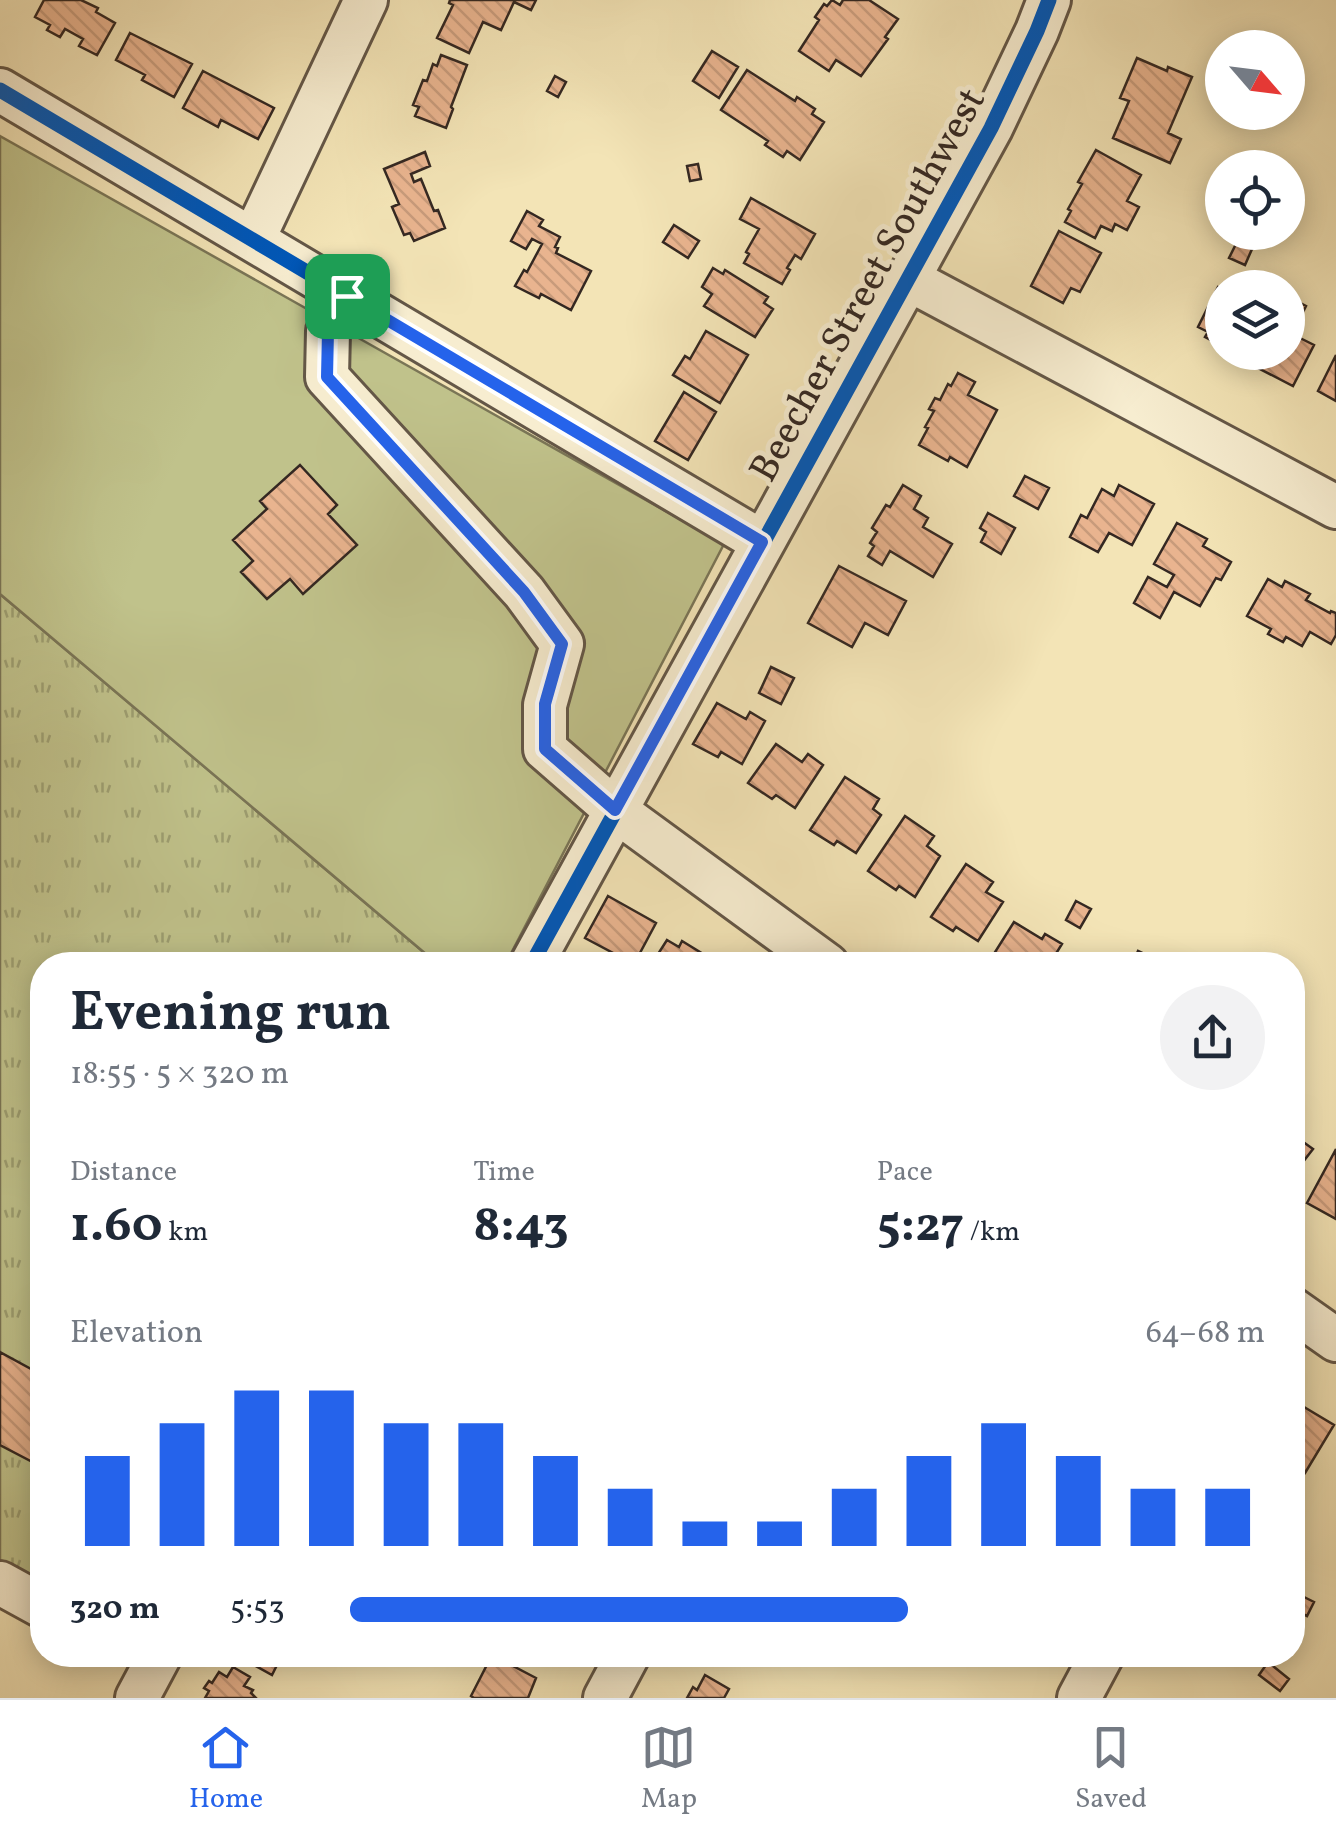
<!DOCTYPE html>
<html lang="en">
<head>
<meta charset="utf-8">
<style>
  :root { --surface:#fff; --page:#f2f2f3; --text:#1f2937; --muted:#747a83; --line:#e0e1e3; --accent:#2563eb }
  body { margin:0; font-family:Vollkorn,serif; background:var(--page); color:var(--text); height:100vh; display:flex; flex-direction:column; font-size:38px; white-space:nowrap }
  * { box-sizing:border-box; margin:0 }
  p { font-size:32px; color:var(--muted) }
  .icon { flex:none; width:55px; height:55px; fill:none; stroke:currentColor; stroke-width:2; stroke-linecap:round; stroke-linejoin:round }
  .map { position:relative; flex:1; overflow:hidden }
  .side { position:absolute; left:30px; top:952px; width:1275px; height:715px; display:flex; flex-direction:column; background:var(--surface); border-radius:40px; box-shadow:0 5px 25px #0003 }
  .side>* { flex:none }
  .needle { width:65px; rotate:118deg }
  .tools { position:absolute; left:1205px; top:30px; display:grid; gap:20px }
  .tools a { display:grid; place-items:center; width:100px; height:100px; border-radius:50%; background:var(--surface); box-shadow:0 5px 25px #0003; font-size:50px }
  .pin { position:absolute; display:grid; place-items:center; width:85px; height:85px; color:#fff; margin:-42px; border-radius:20px; box-shadow:0 5px 15px #0006 }
  .round { display:grid; place-items:center; flex:none; width:105px; height:105px; border-radius:52px; background:var(--page) }
  .summary { display:flex; align-items:center; justify-content:space-between; height:170px; padding:0 40px }
  h1 { font-size:55px; font-weight:700; line-height:75px }
  .stats { display:grid; grid-template-columns:repeat(3,1fr); gap:15px; height:170px; padding:10px 40px }
  .stats div { display:grid; align-content:center }
  .stats b { font-size:50px; font-weight:700 }
  .stats small { font-size:28px; font-weight:400 }
  .stats p { font-size:28px }
  .chart { height:280px; padding:20px 40px }
  .chart p { display:flex; justify-content:space-between }
  .chart svg { width:100%; height:180px; margin-top:10px; stroke:var(--accent); stroke-width:6 }
  ul { padding:0 40px; list-style:none; font-size:32px }
  li { display:grid; grid-template-columns:160px 120px 1fr; align-items:center; height:75px }
  li i { height:25px; border-radius:12px; background:var(--accent) }
  .dock { display:flex; justify-content:space-around; align-items:center; height:140px; border-top:2px solid var(--line); background:var(--surface); font-size:28px; color:var(--muted) }
  .dock a { display:grid; justify-items:center; gap:5px }
  .dock .current { color:var(--accent) }
  .map>svg:first-child { display:block }
  .grass { fill:url(#grass-tufts); stroke:#7a7556; stroke-width:2.5 }
  .park { fill:#c0c28b; stroke:#7a7556; stroke-width:2.5 }
  .building { fill:url(#building-back-hatch); stroke:#342822; stroke-width:2.5 }
  .lines { fill:none; stroke-linecap:round; stroke-linejoin:round }
  .minor-casing { stroke:#645747; stroke-width:48 }
  .minor { stroke:#f7edd0; stroke-width:42 }
  .cycleway-casing { stroke:#f7edd0; stroke-width:21 }
  .cycleway { stroke:#0057b8; stroke-width:15 }
  .route-casing { stroke:#fff; stroke-width:20 }
  .route { stroke:#2563eb; stroke-width:12 }
  .labels { text-anchor:middle; stroke-width:10; stroke-linejoin:round; paint-order:stroke }
  .street-label { font-size:40px; fill:#342822; stroke:#f7edd0 }
</style>
</head>
<body>
<div class="map">
<svg width="1336" height="1698" viewBox="0 0 1336 1698">
  <defs>
    <pattern id="grass-tufts" width="24" height="20" patternUnits="userSpaceOnUse" patternTransform="scale(2.5)"><rect width="24" height="20" fill="#c0c28b"/><path d="M3 7l-1-3M5 7V3M7 7l1-3M15 17l-1-3M17 17v-4M19 17l1-3" fill="none" stroke="#9d9e71"/></pattern>
    <pattern id="building-back-hatch" width="6" height="6" patternUnits="userSpaceOnUse" patternTransform="scale(2.5)"><rect width="6" height="6" fill="#e9b48f"/><path d="M-1 5l2 2M0 0l6 6M5-1l2 2" fill="none" stroke="#c89b7b"/></pattern>
  </defs>
  <rect width="100%" height="100%" fill="#f3e4b6"/>
  <filter id="stains"><feTurbulence type="fractalNoise" baseFrequency=".002" numOctaves="4"/><feColorMatrix values="0 0 0 0 .2 0 0 0 0 .09 0 0 0 0 .02 0 0 0 .5 -.17"/></filter>
  <radialGradient id="worn" r=".72"><stop offset=".6" stop-color="#630" stop-opacity="0"/><stop offset="1" stop-color="#630" stop-opacity=".3"/></radialGradient>
  <!-- grass -->
  <path class="grass" d="M 0,594 L 427,955 L 428,965 L 42,965 L 42,1596 L 0,1573 Z"/>
  <!-- park -->
  <path class="park" d="M 0,136 L 724,544 L 505,965 L 428,965 L 427,955 L 0,594 Z"/>
  <!-- building -->
  <path class="building" d="M 44,0 L 81,0 L 98,8 L 96,12 L 115,23 L 97,55 L 79,46 L 83,39 L 65,29 L 60,37 L 47,30 L 50,25 L 35,17 Z
    M 450,0 L 536,0 L 531,10 L 514,2 L 501,30 L 483,22 L 469,53 L 437,38 L 453,5 L 449,3 Z
    M 832,0 L 840,5 L 843,0 L 869,0 L 898,19 L 885,37 L 888,39 L 861,76 L 836,60 L 829,71 L 799,51 L 819,20 L 815,17 L 824,4 L 827,6 Z
    M 130,33 L 192,64 L 174,97 L 142,80 L 145,75 L 116,60 Z
    M 712,51 L 738,67 L 719,98 L 693,81 Z
    M 441,55 L 467,65 L 451,107 L 453,109 L 446,128 L 415,116 L 419,107 L 413,105 L 423,80 L 427,81 L 433,64 L 437,66 Z
    M 1137,58 L 1167,71 L 1168,67 L 1192,77 L 1168,133 L 1181,139 L 1170,163 L 1113,138 L 1129,101 L 1120,98 Z
    M 747,70 L 795,101 L 797,97 L 815,109 L 812,114 L 824,122 L 800,160 L 787,151 L 783,157 L 765,145 L 768,141 L 721,110 Z
    M 203,71 L 274,108 L 258,139 L 221,120 L 218,127 L 183,108 Z
    M 555,76 L 566,82 L 558,97 L 547,91 Z
    M 1096,150 L 1141,175 L 1127,201 L 1139,207 L 1127,230 L 1115,224 L 1112,231 L 1101,226 L 1095,238 L 1065,222 L 1071,211 L 1068,209 L 1082,184 L 1078,182 Z
    M 425,152 L 430,166 L 411,174 L 414,182 L 421,179 L 434,211 L 438,210 L 445,228 L 414,241 L 410,233 L 404,235 L 392,207 L 399,204 L 384,169 Z
    M 698,164 L 701,179 L 690,181 L 687,166 Z
    M 1222,181 L 1222,210 L 1210,203 Z
    M 751,198 L 815,234 L 801,259 L 795,255 L 787,268 L 790,270 L 782,284 L 744,263 L 749,254 L 746,252 L 759,229 L 740,219 Z
    M 527,211 L 543,220 L 539,226 L 560,237 L 555,247 L 558,248 L 556,253 L 591,271 L 571,310 L 541,294 L 539,298 L 515,286 L 524,270 L 527,272 L 542,244 L 532,239 L 526,249 L 511,241 Z
    M 674,225 L 699,241 L 688,258 L 663,242 Z
    M 1059,231 L 1101,253 L 1080,292 L 1071,288 L 1063,303 L 1031,286 Z
    M 1237,242 L 1252,249 L 1245,265 L 1229,258 Z
    M 713,268 L 723,274 L 725,270 L 768,297 L 764,303 L 773,309 L 755,337 L 704,306 L 712,294 L 702,287 Z
    M 1218,287 L 1222,289 L 1222,346 L 1205,337 L 1208,332 L 1198,327 Z
    M 1289,297 L 1306,306 L 1292,334 L 1314,345 L 1293,386 L 1254,366 L 1261,352 L 1288,352 Z
    M 706,331 L 748,355 L 720,403 L 673,375 L 685,356 L 690,359 Z
    M 1336,355 L 1336,401 L 1318,391 Z
    M 958,373 L 975,382 L 968,395 L 997,410 L 967,467 L 950,457 L 948,461 L 919,445 L 928,428 L 925,427 L 934,411 L 929,409 L 935,398 L 940,400 L 948,384 L 951,386 Z
    M 684,392 L 716,412 L 688,460 L 655,441 Z
    M 300,465 L 337,505 L 328,514 L 357,545 L 303,594 L 290,579 L 267,599 L 241,572 L 253,561 L 233,540 L 267,509 L 260,501 Z
    M 1025,476 L 1049,488 L 1038,509 L 1014,496 Z
    M 903,485 L 921,496 L 914,509 L 928,518 L 923,527 L 952,544 L 933,577 L 890,551 L 882,565 L 868,556 L 874,546 L 870,543 L 877,532 L 872,528 L 886,505 L 890,507 Z
    M 1119,485 L 1154,504 L 1132,545 L 1109,533 L 1098,552 L 1070,537 L 1081,515 L 1087,518 L 1102,489 L 1114,496 Z
    M 988,513 L 1015,528 L 1001,554 L 981,542 L 986,532 L 980,528 Z
    M 1177,523 L 1207,539 L 1203,546 L 1231,562 L 1221,580 L 1216,578 L 1200,606 L 1174,592 L 1160,618 L 1134,603 L 1148,577 L 1167,587 L 1174,575 L 1154,564 Z
    M 839,566 L 906,601 L 888,635 L 865,623 L 852,647 L 808,623 Z
    M 1268,579 L 1282,587 L 1285,581 L 1310,594 L 1306,600 L 1330,613 L 1331,611 L 1336,613 L 1336,635 L 1331,644 L 1310,632 L 1302,646 L 1286,637 L 1283,642 L 1268,634 L 1271,629 L 1247,616 Z
    M 771,667 L 794,678 L 781,704 L 759,693 Z
    M 717,703 L 746,719 L 750,712 L 765,721 L 742,764 L 721,752 L 718,757 L 693,744 Z
    M 776,744 L 802,762 L 808,754 L 823,765 L 795,808 L 776,795 L 772,799 L 748,783 Z
    M 845,777 L 879,799 L 873,809 L 881,815 L 856,853 L 837,841 L 834,845 L 810,830 Z
    M 905,816 L 934,836 L 927,846 L 940,856 L 915,897 L 899,886 L 896,890 L 868,871 Z
    M 966,864 L 993,882 L 986,892 L 1003,902 L 978,941 L 956,927 L 953,931 L 931,917 Z
    M 608,896 L 656,923 L 634,964 L 585,938 Z
    M 1076,901 L 1091,909 L 1080,928 L 1066,920 Z
    M 1014,922 L 1042,939 L 1045,934 L 1062,944 L 1049,965 L 998,965 L 990,960 Z
    M 667,940 L 679,947 L 682,941 L 716,962 L 714,965 L 651,965 Z
    M 1138,951 L 1153,958 L 1150,965 L 1132,965 Z
    M 1292,1134 L 1313,1149 L 1292,1176 Z
    M 1336,1149 L 1336,1219 L 1307,1203 Z
    M 0,1352 L 42,1375 L 42,1467 L 0,1445 Z
    M 1294,1401 L 1334,1425 L 1305,1473 L 1294,1467 L 1292,1470 Z
    M 1292,1591 L 1314,1602 L 1307,1616 L 1292,1609 Z
    M 236,1655 L 282,1655 L 272,1675 Z
    M 492,1655 L 536,1678 L 528,1698 L 474,1698 L 471,1696 Z
    M 1268,1662 L 1289,1679 L 1280,1691 L 1259,1675 Z
    M 233,1667 L 250,1677 L 244,1686 L 253,1690 L 251,1693 L 256,1698 L 205,1698 L 209,1691 L 204,1688 L 209,1681 L 212,1683 L 219,1672 L 227,1677 Z
    M 705,1675 L 729,1689 L 724,1698 L 687,1698 L 693,1687 L 697,1690 Z"/>
  <g class="lines">
    <defs>
      <path id="minor" d="M 0,90 L 762,542
        M 253,240 L 366,0
        M 908,279 L 1336,507
        M 347,296 L 328,331 L 327,377 L 524,592 L 562,644 L 545,705 L 545,749 L 615,810 L 827,965
        M 531,965 L 991,128 L 1037,31 L 1049,0
        M 1292,1309 L 1336,1340
        M 0,1583 L 42,1606
        M 137,1698 L 160,1655
        M 605,1698 L 628,1655
        M 1079,1698 L 1102,1655"/>
    </defs>
    <!-- minor casing -->
    <use href="#minor" class="minor-casing"/>
    <!-- minor -->
    <use href="#minor" class="minor"/>
    <defs>
      <path id="cycleway" d="M 0,90 L 762,542
        M 531,965 L 991,128 L 1037,31 L 1049,0"/>
    </defs>
    <!-- cycleway casing -->
    <use href="#cycleway" class="cycleway-casing"/>
    <!-- cycleway -->
    <use href="#cycleway" class="cycleway"/>
  </g>
  <g class="lines">
    <defs>
      <path id="route" d="M 347,296 L 762,542 L 615,810 L 545,749 L 545,704 L 562,644 L 524,592 L 327,377 L 328,331 Z"/>
    </defs>
    <!-- route casing -->
    <use href="#route" class="route-casing"/>
    <!-- route -->
    <use href="#route" class="route"/>
  </g>
  <g class="labels">
    <!-- street labels -->
    <g class="street-label">
      <text transform="translate(866 284) rotate(-61)" y="14">Beecher Street Southwest</text>
    </g>
  </g>
  <rect width="100%" height="100%" filter="url(#stains)"/>
  <rect width="100%" height="100%" fill="url(#worn)"/>
</svg>
<div class="tools">
<a><svg class="needle" viewBox="-14 -14 28 28"><path d="M0-13l5 13h-10z" fill="#e53935"/><path d="M0 13l5-13h-10z" fill="#747a83"/></svg></a>
<a><svg class="icon" aria-label="locate" viewBox="0 0 24 24"><circle cx="12" cy="12" r="6"/><path d="M12 2v4M12 18v4M2 12h4M18 12h4"/></svg></a>
<a><svg class="icon" aria-label="layers" viewBox="0 0 24 24"><path d="M12 4l9 5-9 5-9-5zM3 14l9 5 9-5"/></svg></a>
</div>
<div class="pin" style="left:347px;top:296px;background:#1e9e55"><svg class="icon" aria-label="arrive" viewBox="0 0 24 24"><path d="M6 21V4h12l-3 4 3 4H6"/></svg></div>
<section class="side">
<div class="summary"><div><h1>Evening run</h1><p>18:55 · 5 × 320 m</p></div><a class="round"><svg class="icon" aria-label="share" viewBox="0 0 24 24"><path d="M12 15V3M7 8l5-5 5 5M5 13v7h14v-7"/></svg></a></div>
<div class="stats">
<div><p>Distance</p><b>1.60<small> km</small></b></div>
<div><p>Time</p><b>8:43</b></div>
<div><p>Pace</p><b>5:27<small> /km</small></b></div>
</div>
<div class="chart"><p><span>Elevation</span>64–68 m</p>
<svg viewBox="0 0 160 44" preserveAspectRatio="none"><path d="M5 44V22M15 44V14M25 44V6M35 44V6M45 44V14M55 44V14M65 44V22M75 44V30M85 44V38M95 44V38M105 44V30M115 44V22M125 44V14M135 44V22M145 44V30M155 44V30"/></svg>
</div>
<ul>
<li><b>320 m</b>5:53<i style="width:61%"></i></li>
</ul>
</section>
</div>
<nav class="dock">
<a class="current"><svg class="icon" aria-label="home" viewBox="0 0 24 24"><path d="M3 11l9-7 9 7M6 9v11h12V9"/></svg>Home</a>
<a><svg class="icon" aria-label="map" viewBox="0 0 24 24"><path d="M3 6l6-2 6 2 6-2v14l-6 2-6-2-6 2zM9 4v14M15 6v14"/></svg>Map</a>
<a><svg class="icon" aria-label="saved" viewBox="0 0 24 24"><path d="M7 4h10v16l-5-4-5 4z"/></svg>Saved</a>
</nav>
</body>
</html>
